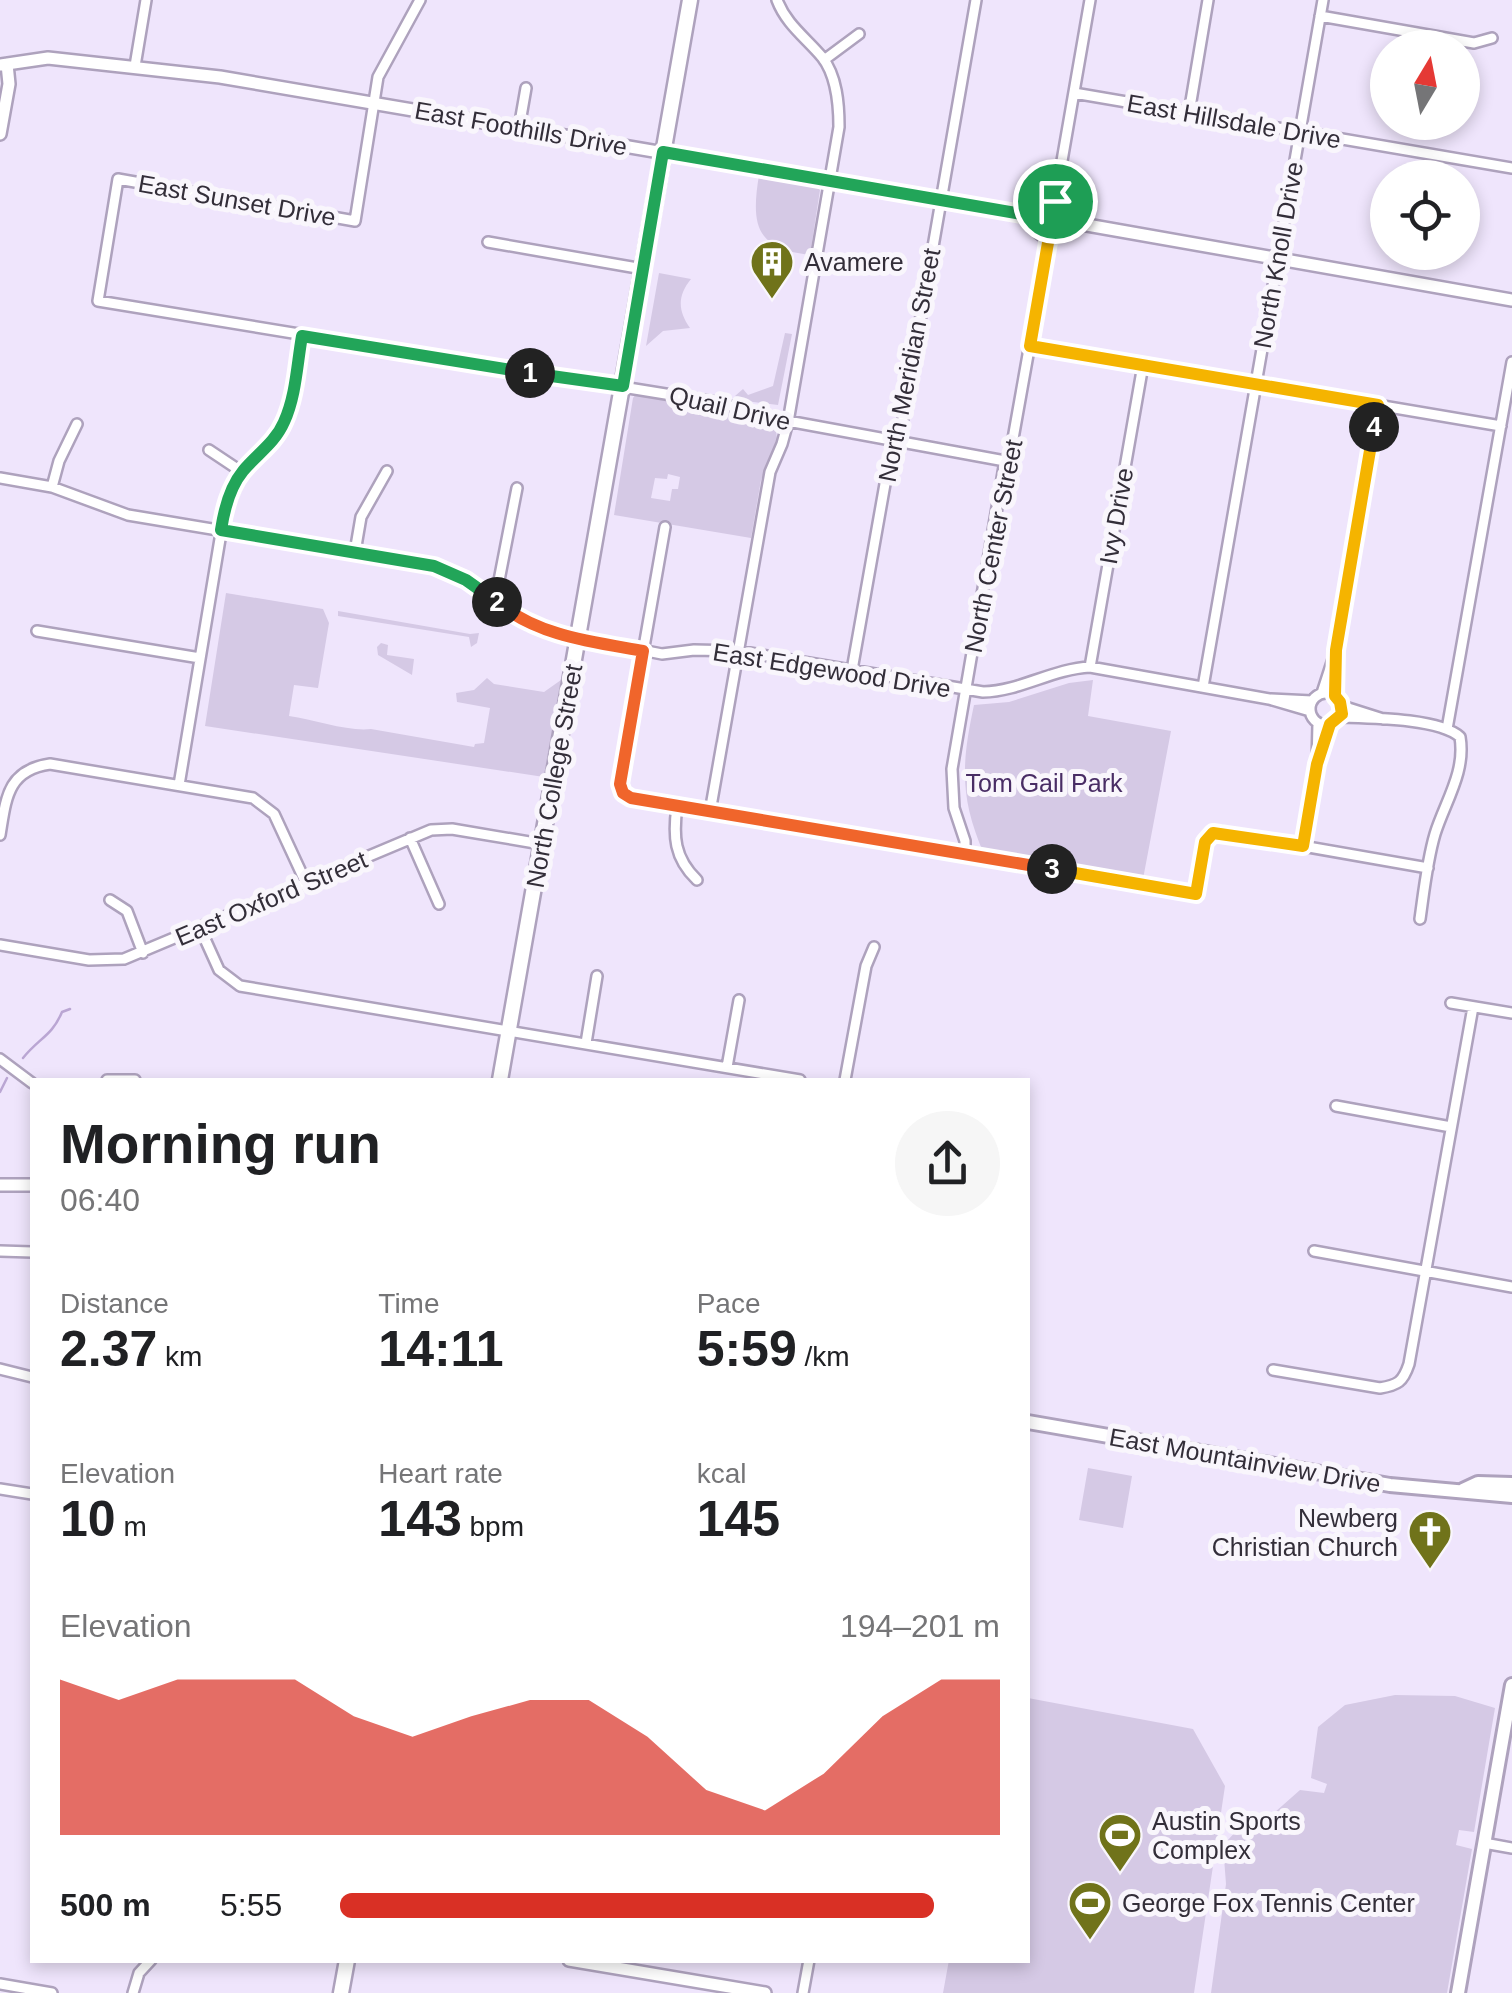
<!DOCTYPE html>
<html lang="en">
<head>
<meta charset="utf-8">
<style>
  :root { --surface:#fff; --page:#f6f6f6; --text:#202124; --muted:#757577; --accent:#d93025 }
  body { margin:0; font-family:Arial,sans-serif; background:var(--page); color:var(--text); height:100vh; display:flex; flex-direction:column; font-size:38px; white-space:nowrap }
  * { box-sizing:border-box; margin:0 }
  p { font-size:32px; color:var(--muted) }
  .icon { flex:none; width:55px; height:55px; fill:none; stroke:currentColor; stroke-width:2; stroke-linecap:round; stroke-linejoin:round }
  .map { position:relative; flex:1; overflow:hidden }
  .sheet { position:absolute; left:30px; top:1078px; width:1000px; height:885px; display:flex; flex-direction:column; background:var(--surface); border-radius:0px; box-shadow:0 5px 15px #0003 }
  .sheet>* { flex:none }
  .needle { width:65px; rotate:10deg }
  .tools { position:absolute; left:1370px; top:30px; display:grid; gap:20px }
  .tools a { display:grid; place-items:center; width:110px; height:110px; border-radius:50%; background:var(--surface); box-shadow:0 5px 15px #0003; font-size:50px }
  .pin { position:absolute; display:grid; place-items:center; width:85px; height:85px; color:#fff; margin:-42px; border:5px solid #fff; border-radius:50%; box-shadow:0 2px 10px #0007 }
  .km { position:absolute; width:50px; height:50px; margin:-25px; border-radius:50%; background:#222; color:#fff; font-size:28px; line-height:50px; text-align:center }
  .round { display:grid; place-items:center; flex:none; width:105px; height:105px; border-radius:52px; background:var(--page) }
  .overview { display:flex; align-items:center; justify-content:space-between; height:170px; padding:0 30px }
  h1 { font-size:55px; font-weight:600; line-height:75px }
  .metrics { display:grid; grid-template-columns:repeat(3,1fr); gap:15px; height:170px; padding:10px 30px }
  .metrics div { display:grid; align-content:center }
  .metrics b { font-size:50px; font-weight:600 }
  .metrics small { font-size:28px; font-weight:400 }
  .metrics p { font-size:28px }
  .chart { height:280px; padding:20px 30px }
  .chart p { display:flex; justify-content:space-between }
  .chart svg { width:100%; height:180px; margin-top:10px; fill:var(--accent); opacity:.7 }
  ul { padding:0 30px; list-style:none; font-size:32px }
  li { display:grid; grid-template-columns:160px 120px 1fr; align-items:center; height:75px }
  li i { height:25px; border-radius:12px; background:var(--accent) }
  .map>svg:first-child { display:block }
  .green { fill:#d5c9e5; fill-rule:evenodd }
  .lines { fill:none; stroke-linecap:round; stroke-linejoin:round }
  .stream { stroke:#baa6d3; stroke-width:2.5 }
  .minor-casing { stroke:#aea2bd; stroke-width:14 }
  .tertiary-casing { stroke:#aea2bd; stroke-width:16 }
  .secondary-casing { stroke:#aea2bd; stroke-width:18 }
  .primary-casing { stroke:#aea2bd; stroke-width:19 }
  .minor { stroke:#fff; stroke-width:9 }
  .tertiary { stroke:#fff; stroke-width:11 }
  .secondary { stroke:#fff; stroke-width:12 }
  .primary { stroke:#fff; stroke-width:14 }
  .split-1-casing { stroke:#fff; stroke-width:20 }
  .split-2-casing { stroke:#fff; stroke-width:20 }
  .split-3-casing { stroke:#fff; stroke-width:20 }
  .split-4-casing { stroke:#fff; stroke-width:20 }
  .split-5-casing { stroke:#fff; stroke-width:20 }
  .split-1 { stroke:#22a559; stroke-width:12 }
  .split-2 { stroke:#22a559; stroke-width:12 }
  .split-3 { stroke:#f0652b; stroke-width:12 }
  .split-4 { stroke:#f5b400; stroke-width:12 }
  .split-5 { stroke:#f5b400; stroke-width:12 }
  .labels { text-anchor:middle; stroke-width:10; stroke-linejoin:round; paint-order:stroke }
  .street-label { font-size:25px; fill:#332e39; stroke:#f9f6fc }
  .poi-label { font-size:25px; fill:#332e39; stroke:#f9f6fc; text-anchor:start }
  .park-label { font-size:25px; fill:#492d65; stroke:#f9f6fc }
</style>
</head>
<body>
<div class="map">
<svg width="1512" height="1993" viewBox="0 0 1512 1993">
  <rect width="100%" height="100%" fill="#efe5fc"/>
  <!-- green -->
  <path class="green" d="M 759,175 L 816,186 L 820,190 L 810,255 C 755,249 751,224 759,175 Z
    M 659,273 L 691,279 C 677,296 678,311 690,328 L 663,331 L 646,346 Z
    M 785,333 L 792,334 L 778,405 L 753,402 L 735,396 L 743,389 L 748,395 L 773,386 Z
    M 636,394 L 719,407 L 776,429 L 777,439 L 761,480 L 751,538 L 614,515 L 633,398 ZM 668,474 L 680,477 L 678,489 L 672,489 L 670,501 L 651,498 L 655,478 L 667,479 Z
    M 226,593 L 323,609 L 329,623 L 318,688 L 294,685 L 289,716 C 315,720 350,732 371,729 L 474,747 L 475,744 L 484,743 L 490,708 L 457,702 L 456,693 L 474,690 L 487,678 L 494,684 L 544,692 L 561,680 L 544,777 L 205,726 Z
    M 338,611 L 470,634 L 479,633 L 477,643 L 471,647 L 469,637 L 338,616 Z
    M 381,643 L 388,645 L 387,655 L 414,659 L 412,675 L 378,655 L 377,647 Z
    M 1093,680 L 1088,716 L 1171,731 L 1143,879 L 1138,881 L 984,854 C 960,799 961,765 974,705 L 1009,702 L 1069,683 Z
    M 1088,1468 L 1132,1476 L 1123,1528 L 1079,1520 Z
    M 1395,1695 L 1455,1696 L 1495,1708 L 1474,1832 L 1459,1830 L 1456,1845 L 1472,1849 L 1447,1993 L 1211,1993 L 1226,1884 L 1224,1858 L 1227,1841 L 1238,1829 L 1265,1821 L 1300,1790 L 1324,1793 L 1327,1784 L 1311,1778 L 1318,1727 L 1345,1705 Z
    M 1028,1698 L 1193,1729 L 1225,1786 L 1194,1993 L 943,1993 L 949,1960 L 1028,1960 Z"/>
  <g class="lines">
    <!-- stream -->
    <path class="stream" d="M 23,1058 C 39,1038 52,1036 62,1012 L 70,1009
      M 0,1092 L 7,1078"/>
    <defs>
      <path id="minor" d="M 420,0 L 378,77 L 355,221 L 118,179 L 98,301 L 610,385 L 721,403 L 766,417 L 1005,461
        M 1320,16 L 1474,43 L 1492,38
        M 824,60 L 859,34
        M 135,66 L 146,0
        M 1074,93 L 1512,168
        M 1189,113 L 1208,0
        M 519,128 L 526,88
        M 1055,201 L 1090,0
        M 488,242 L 643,269
        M 1029,346 L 1501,426
        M 209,450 L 242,472
        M 0,478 L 52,487 L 128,515 L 434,566 L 465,580 L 529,625 L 559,634 L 662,654 L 694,650 L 738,651 L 983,692 C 1021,691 1052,669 1090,667 L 1269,699 L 1310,711
        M 52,487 L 59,461 L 77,424
        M 665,527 L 620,784 L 623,793 L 631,797 L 1196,894 L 1205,842 L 1209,835 L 1217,831 L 1428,868
        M 355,552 L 361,517 L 387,471
        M 495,601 L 517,488
        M 37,631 L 200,658
        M 1090,667 L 1143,365
        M 852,670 L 885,484 L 899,442 L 976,0
        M 1203,687 L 1323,0
        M 1322,693 L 1336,650
        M1310 709a16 16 0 1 1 32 0a16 16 0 1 1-32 0Z
        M 1335,695 L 1336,650 L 1378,405
        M 1271,699 L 1312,701
        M 1342,706 L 1383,719
        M 1340,717 C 1368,718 1439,718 1460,737 C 1466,772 1445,802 1435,834 C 1427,861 1424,891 1420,919
        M 1447,729 L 1512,362
        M 1317,764 L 1318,723
        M 179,785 L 224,515 L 242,472 L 272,442 L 284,424 L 290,406 L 302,336
        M 677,806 C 673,836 674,858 697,880
        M 710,812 L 770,472 L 782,444 L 788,422 L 839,127 C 839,104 837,76 822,57 C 806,38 786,24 777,0
        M 0,835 C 6,799 7,770 50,764 L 253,798 L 274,814 L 306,883
        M 410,838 L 439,904
        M 1303,846 L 1317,764 L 1330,724
        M 965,855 L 965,841 L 954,808 L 952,769 L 1005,461 L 1011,450 L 1049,237
        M 110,900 L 127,911 L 143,953
        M 200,928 L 219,970 L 240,986 L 800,1080
        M 0,945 L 89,960 L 124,959 L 431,830 L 452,829 L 541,844
        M 1451,1003 L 1512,1013
        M 586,1043 L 597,976
        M 0,1059 L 32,1083
        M 727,1067 L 739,1000
        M 107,1080 L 135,1080
        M 845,1080 L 866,966 L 874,947
        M 1336,1106 L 1451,1127
        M 0,1251 L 32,1252
        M 1314,1251 L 1512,1287
        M 0,1369 L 32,1377
        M 1273,1370 L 1380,1388 C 1398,1385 1403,1382 1409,1364 L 1473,1007
        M 0,1489 L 32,1494
        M 1484,1843 L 1512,1848
        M 0,1984 L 52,1993
        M 133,1993 L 139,1973 L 151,1960
        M 803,1993 L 809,1960"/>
      <path id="tertiary" d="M 0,65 L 48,58 L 220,77 L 1033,216
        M 0,134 L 9,84 L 7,64
        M1033 219a18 18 0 1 1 36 0a18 18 0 1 1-36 0Z
        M 1070,222 L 1512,300
        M 0,1185 L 32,1185
        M 569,1960 L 765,1993"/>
      <path id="secondary" d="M 1028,1422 L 1390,1485 L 1512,1496
        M 1463,1490 L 1478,1483 L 1512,1484
        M 1458,1993 L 1512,1685"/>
      <path id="primary" d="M 500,1080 L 690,0
        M 341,1993 L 347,1960"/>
    </defs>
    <!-- minor casing -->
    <use href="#minor" class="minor-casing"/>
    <!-- tertiary casing -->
    <use href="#tertiary" class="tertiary-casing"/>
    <!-- secondary casing -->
    <use href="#secondary" class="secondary-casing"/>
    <!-- primary casing -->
    <use href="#primary" class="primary-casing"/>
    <!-- minor -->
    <use href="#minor" class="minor"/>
    <!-- tertiary -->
    <use href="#tertiary" class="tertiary"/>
    <!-- secondary -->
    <use href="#secondary" class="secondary"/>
    <!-- primary -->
    <use href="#primary" class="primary"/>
  </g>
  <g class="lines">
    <defs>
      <path id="split-1" d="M 530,373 L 623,386 L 663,152 L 1033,216 L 1044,202 L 1055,201"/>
      <path id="split-2" d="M 497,602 L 466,580 L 434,566 L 221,530 C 224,510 229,488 243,471 C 257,454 275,443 284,422 C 296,396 297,364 302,336 L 530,373"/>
      <path id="split-3" d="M 497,602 C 537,636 593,642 643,651 L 620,784 L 623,793 L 631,798 L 1052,869"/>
      <path id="split-4" d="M 1052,869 L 1196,894 L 1205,842 L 1213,833 L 1303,846 L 1317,764 L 1330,724 L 1342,714 L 1340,702 L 1335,696 L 1336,650 L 1374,427"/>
      <path id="split-5" d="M 1055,201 L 1065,206 L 1070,222 L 1064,232 L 1049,237 L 1030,346 L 1378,405 L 1374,427"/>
    </defs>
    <!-- split-1 casing -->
    <use href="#split-1" class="split-1-casing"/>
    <!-- split-2 casing -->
    <use href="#split-2" class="split-2-casing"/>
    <!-- split-3 casing -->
    <use href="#split-3" class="split-3-casing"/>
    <!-- split-4 casing -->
    <use href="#split-4" class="split-4-casing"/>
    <!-- split-5 casing -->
    <use href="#split-5" class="split-5-casing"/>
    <!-- split-1 -->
    <use href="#split-1" class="split-1"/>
    <!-- split-2 -->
    <use href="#split-2" class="split-2"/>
    <!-- split-3 -->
    <use href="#split-3" class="split-3"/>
    <!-- split-4 -->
    <use href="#split-4" class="split-4"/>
    <!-- split-5 -->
    <use href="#split-5" class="split-5"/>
  </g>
  <!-- icons -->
  <defs>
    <symbol id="building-pin" viewBox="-11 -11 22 30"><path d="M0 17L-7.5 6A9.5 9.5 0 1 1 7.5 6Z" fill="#70731a" stroke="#f9f6fc"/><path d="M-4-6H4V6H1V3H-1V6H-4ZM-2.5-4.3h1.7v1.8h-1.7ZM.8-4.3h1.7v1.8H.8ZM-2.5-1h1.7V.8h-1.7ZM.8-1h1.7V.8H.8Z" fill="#fff"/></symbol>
    <symbol id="church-pin" viewBox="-11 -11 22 30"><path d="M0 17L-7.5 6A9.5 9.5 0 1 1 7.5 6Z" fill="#70731a" stroke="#f9f6fc"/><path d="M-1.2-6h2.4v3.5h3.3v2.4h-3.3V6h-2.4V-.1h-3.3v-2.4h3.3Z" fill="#fff"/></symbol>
    <symbol id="stadium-pin" viewBox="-11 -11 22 30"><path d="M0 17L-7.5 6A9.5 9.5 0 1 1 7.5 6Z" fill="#70731a" stroke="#f9f6fc"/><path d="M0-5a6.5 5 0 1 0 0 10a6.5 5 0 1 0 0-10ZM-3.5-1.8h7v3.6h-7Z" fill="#fff"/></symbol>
  </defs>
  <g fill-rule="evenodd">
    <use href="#building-pin" x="747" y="237" width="50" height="68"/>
    <use href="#church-pin" x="1405" y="1507" width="50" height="68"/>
    <use href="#stadium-pin" x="1095" y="1810" width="50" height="68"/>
    <use href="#stadium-pin" x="1065" y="1878" width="50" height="68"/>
  </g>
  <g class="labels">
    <!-- street labels -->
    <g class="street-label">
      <text transform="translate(1234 121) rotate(10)" y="9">East Hillsdale Drive</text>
      <text transform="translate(521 128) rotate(10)" y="9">East Foothills Drive</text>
      <text transform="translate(237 200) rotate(10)" y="9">East Sunset Drive</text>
      <text transform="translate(1278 255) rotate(-80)" y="9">North Knoll Drive</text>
      <text transform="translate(909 365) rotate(-79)" y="9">North Meridian Street</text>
      <text transform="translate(730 408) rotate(13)" y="9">Quail Drive</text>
      <text transform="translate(1116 516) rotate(-80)" y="9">Ivy Drive</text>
      <text transform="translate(993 546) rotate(-79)" y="9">North Center Street</text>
      <text transform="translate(832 670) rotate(9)" y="9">East Edgewood Drive</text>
      <text transform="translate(554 776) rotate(-80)" y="9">North College Street</text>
      <text transform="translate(271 898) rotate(-23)" y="9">East Oxford Street</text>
      <text transform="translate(1245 1460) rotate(10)" y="9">East Mountainview Drive</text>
    </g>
    <!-- poi labels -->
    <g class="poi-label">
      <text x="804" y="271">Avamere</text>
      <text x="1398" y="1527" text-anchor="end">Newberg<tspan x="1398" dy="29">Christian Church</tspan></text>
      <text x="1152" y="1830">Austin Sports<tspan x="1152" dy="29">Complex</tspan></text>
      <text x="1122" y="1912">George Fox Tennis Center</text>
    </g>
    <!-- park labels -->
    <g class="park-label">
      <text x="1044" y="792">Tom Gail Park</text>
    </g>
  </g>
</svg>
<div class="tools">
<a><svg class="needle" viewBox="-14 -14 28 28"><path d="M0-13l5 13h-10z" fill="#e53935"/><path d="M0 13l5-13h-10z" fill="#757577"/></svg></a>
<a><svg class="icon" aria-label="locate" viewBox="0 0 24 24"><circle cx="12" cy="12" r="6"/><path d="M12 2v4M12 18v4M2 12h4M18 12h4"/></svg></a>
</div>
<div class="pin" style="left:1055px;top:201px;background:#1e9e55"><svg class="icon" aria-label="arrive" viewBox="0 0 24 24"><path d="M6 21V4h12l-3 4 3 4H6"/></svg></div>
<b class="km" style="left:530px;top:373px">1</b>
<b class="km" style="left:497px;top:602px">2</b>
<b class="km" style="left:1052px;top:869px">3</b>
<b class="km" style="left:1374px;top:427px">4</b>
<section class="sheet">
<div class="overview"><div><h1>Morning run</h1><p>06:40</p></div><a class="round"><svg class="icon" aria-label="share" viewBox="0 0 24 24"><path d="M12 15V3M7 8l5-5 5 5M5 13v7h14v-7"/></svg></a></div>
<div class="metrics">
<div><p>Distance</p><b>2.37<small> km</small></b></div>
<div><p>Time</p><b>14:11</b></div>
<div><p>Pace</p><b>5:59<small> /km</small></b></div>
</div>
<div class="metrics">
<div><p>Elevation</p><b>10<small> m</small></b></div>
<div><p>Heart rate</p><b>143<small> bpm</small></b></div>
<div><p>kcal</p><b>145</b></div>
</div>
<div class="chart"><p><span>Elevation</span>194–201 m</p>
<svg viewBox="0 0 160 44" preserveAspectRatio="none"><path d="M0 44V6L10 11L20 6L30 6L40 6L50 15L60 20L70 15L80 11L90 11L100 20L110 33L120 38L130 29L140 15L150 6L160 6V44z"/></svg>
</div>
<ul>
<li><b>500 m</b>5:55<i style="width:90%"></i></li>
</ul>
</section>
</div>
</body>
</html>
